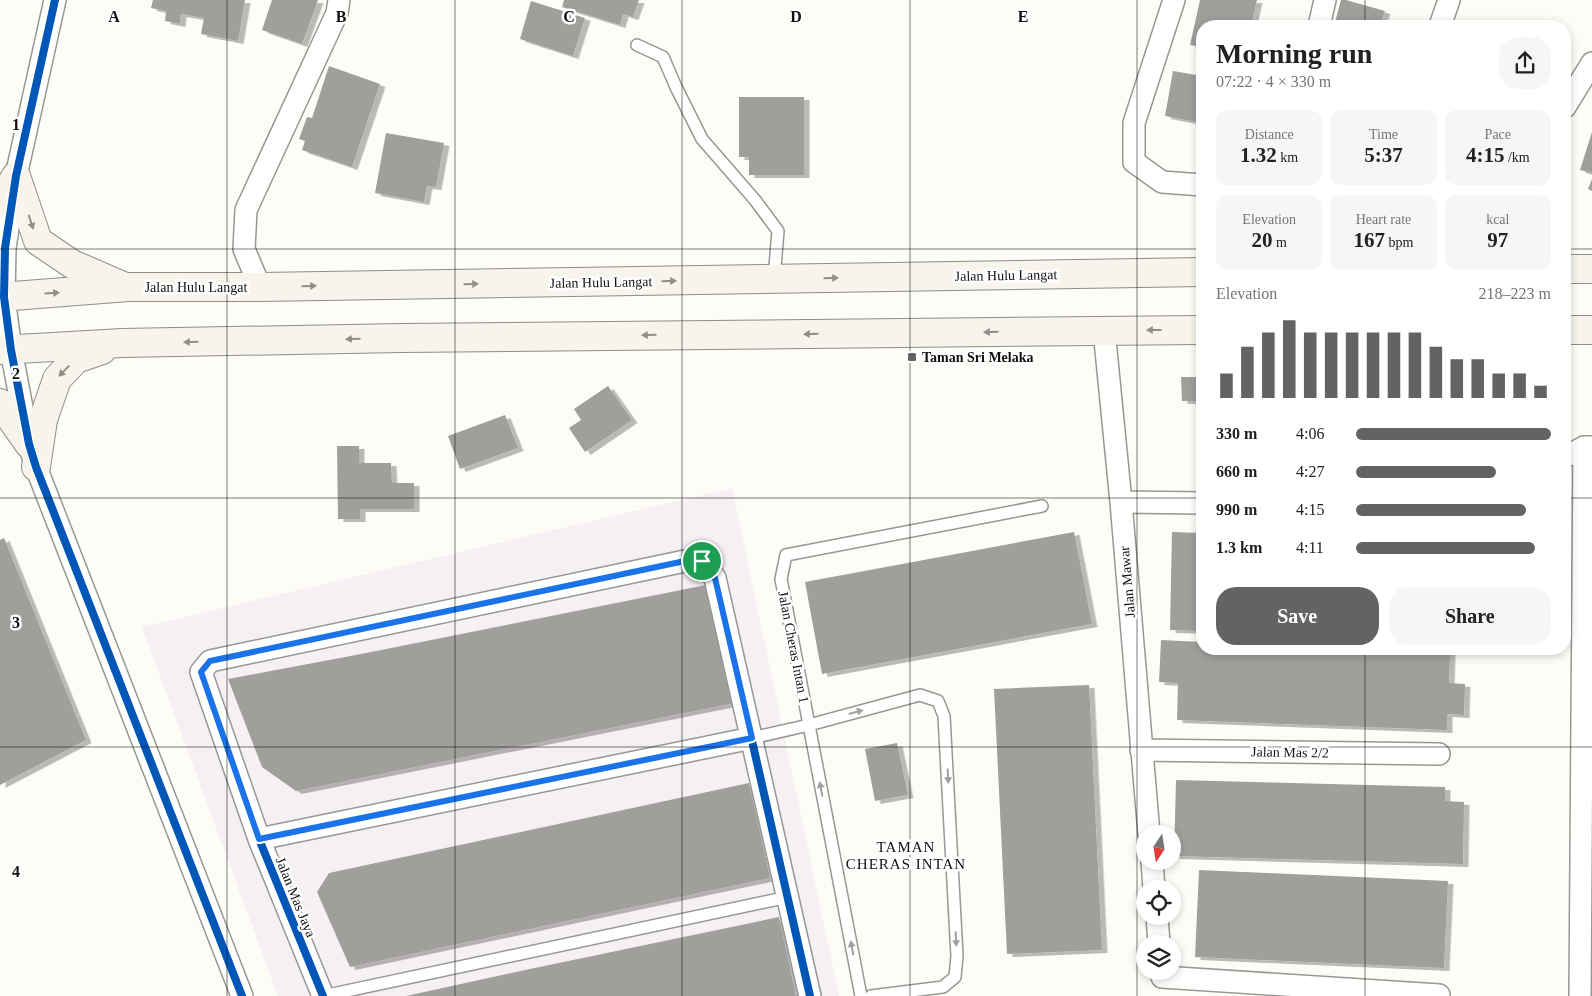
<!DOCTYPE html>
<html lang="en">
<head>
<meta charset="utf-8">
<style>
  :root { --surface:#fff; --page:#f6f6f6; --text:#202124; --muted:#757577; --accent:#646362 }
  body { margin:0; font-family:Georgia,serif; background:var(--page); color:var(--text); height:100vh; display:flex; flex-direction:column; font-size:19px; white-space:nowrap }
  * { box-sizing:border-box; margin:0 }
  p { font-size:16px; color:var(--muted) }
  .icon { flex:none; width:28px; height:28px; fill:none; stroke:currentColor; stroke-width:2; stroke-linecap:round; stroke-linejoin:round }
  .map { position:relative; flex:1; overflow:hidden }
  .details { position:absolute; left:1196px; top:20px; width:375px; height:635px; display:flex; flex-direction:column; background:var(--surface); border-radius:20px; box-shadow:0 2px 8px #0003 }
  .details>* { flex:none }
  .needle { width:32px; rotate:192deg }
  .fabs { position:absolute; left:1136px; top:825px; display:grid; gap:10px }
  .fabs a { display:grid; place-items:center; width:45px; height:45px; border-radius:50%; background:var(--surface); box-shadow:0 2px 8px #0003; font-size:25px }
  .pin { position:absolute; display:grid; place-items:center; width:42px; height:42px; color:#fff; margin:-21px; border:2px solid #fff; border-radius:50%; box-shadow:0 1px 5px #0007 }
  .round { display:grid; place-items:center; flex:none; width:52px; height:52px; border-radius:20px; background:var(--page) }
  .overview { display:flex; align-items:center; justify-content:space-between; height:85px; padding:0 20px }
  h1 { font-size:28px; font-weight:600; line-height:38px }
  .metrics { display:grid; grid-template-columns:repeat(3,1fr); gap:8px; height:85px; padding:5px 20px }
  .metrics div { display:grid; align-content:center; border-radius:12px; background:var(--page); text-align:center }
  .metrics b { font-size:21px; font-weight:600 }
  .metrics small { font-size:14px; font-weight:400 }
  .metrics p { font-size:14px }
  .chart { height:140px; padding:10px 20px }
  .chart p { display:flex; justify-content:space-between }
  .chart svg { width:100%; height:90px; margin-top:5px; stroke:var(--accent); stroke-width:6 }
  .primary-button { display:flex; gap:10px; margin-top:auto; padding:10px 20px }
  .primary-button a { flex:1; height:58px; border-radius:20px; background:var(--accent); color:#fff; font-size:20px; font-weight:600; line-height:58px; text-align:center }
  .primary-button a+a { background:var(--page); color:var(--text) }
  ul { padding:0 20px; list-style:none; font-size:16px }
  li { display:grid; grid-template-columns:80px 60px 1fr; align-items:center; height:38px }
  li i { height:12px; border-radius:6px; background:var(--accent) }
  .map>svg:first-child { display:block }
  .industrial { fill:#f5f0f3 }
  .building { fill:#a19f9c; filter:url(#shadow) }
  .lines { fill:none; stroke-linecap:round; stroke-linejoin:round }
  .service-casing { stroke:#979795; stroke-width:14 }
  .minor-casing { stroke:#979795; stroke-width:24 }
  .secondary-casing { stroke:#8e8d8b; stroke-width:30 }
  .service { stroke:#fffffe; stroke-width:11 }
  .minor { stroke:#fffffe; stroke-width:21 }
  .secondary { stroke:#f6f4eb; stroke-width:28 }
  .cycleway-casing { stroke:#fff; stroke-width:11 }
  .cycleway { stroke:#0057b8; stroke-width:8 }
  .oneway { fill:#8f8e89 }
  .oneway2 { fill:#a0a09f }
  .route-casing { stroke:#fff; stroke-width:10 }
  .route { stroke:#1a73e8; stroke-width:6 }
  .grid { fill:none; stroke:#111; stroke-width:1; stroke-opacity:0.55 }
  .poi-dot { fill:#646362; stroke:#fff; stroke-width:2 }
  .labels { text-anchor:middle; stroke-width:5; stroke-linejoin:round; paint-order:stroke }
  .street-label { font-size:14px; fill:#111; stroke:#fff }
  .poi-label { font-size:14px; font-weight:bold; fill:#111; stroke:#fff; text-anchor:start }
  .neighbourhood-label { font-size:15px; letter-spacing:1px; fill:#111; stroke:#fff }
  .grid-label { font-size:16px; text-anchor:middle; font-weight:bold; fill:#111; stroke:#fff; stroke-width:5; stroke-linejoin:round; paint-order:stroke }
</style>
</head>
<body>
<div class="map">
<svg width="1592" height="996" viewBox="0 0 1592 996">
  <defs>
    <filter id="shadow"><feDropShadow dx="5.5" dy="3" stdDeviation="0" flood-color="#0004"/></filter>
  </defs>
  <rect width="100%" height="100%" fill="#fdfcf7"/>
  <!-- industrial -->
  <path class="industrial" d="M 732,488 L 839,996 L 278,996 L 142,627 Z"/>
  <!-- building -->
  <path class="building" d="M 153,0 L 245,0 L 238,41 L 201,34 L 204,18 L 181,14 L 180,24 L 165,21 L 166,11 L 151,8 Z
    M 272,0 L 318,0 L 302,44 L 262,30 Z
    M 564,0 L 639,0 L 633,17 L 623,14 L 620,25 L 562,7 Z
    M 1200,0 L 1257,0 L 1251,26 L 1202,26 L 1202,47 L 1190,45 Z
    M 1341,0 L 1346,0 L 1385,11 L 1380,26 L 1334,26 Z
    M 531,1 L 585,18 L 573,56 L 520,39 Z
    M 329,66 L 380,84 L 352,167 L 302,150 L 305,141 L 299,139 L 307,117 L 312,118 Z
    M 1173,71 L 1202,76 L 1202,123 L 1165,116 Z
    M 739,97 L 804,97 L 804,175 L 749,175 L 749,157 L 739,157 Z
    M 1592,132 L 1592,173 L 1580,170 Z
    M 386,133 L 444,143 L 436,187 L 427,186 L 424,202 L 375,193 Z
    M 1592,179 L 1592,191 L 1588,189 Z
    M 1181,377 L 1202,377 L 1202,401 L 1182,401 Z
    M 608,386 L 632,420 L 585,452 L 569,428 L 581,420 L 574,409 Z
    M 505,415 L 518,448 L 460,469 L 448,436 Z
    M 337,446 L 359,446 L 359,463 L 391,463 L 392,483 L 414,483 L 414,509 L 360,509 L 360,519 L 338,519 Z
    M 1074,532 L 1092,624 L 822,674 L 805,582 Z
    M 1172,532 L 1202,533 L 1202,631 L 1170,630 Z
    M 4,538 L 86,740 L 0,785 L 0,540 Z
    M 711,584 L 735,703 L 296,791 L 262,767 L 228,679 L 361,654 Z
    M 1161,640 L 1202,642 L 1202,649 L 1379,649 L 1450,652 L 1449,683 L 1465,684 L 1464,715 L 1447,714 L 1447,730 L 1177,720 L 1178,683 L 1159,682 Z
    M 1089,685 L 1102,950 L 1007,954 L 994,689 Z
    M 897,743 L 908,795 L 875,801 L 865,749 Z
    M 1176,780 L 1445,787 L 1445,801 L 1464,802 L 1463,864 L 1174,856 Z
    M 749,783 L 770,878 L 350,967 L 317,892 L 329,873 Z
    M 1199,870 L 1448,881 L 1444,968 L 1195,957 Z
    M 779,917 L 796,996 L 406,996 L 525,970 Z"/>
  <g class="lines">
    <defs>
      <path id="service" d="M 637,45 L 663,57 L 676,87 L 702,139 L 755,200 L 778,231 L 774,279
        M 752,738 L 809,725 L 920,695 L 938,701 L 944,716 L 957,956 L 955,977 L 943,987 L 871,996
        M 323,996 L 788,897
        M 861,996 L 781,579 L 786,555 L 1042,506"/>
      <path id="minor" d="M 55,0 L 16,176 L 5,248 L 4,297 L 11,350 L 29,444 L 36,467 L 242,996
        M 1174,0 L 1134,123 L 1134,162 L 1162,182 L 1202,185
        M 1319,26 L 1325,0
        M 1440,26 L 1449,0
        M 1565,107 L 1592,63
        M 260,287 L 244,249 L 246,210 L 337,13 L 339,0
        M 1104,330 L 1121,502 L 1149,834
        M 1565,457 L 1584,447 L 1592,447
        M 1121,502 L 1202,503
        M 1141,750 L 1439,754
        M 259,839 L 752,738
        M 1152,861 L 1154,889
        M 1157,916 L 1159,944
        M 1162,977 L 1439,995
        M 323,996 L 259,839 L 201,672 L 210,661 L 685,561 L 702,561 L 715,578 L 810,996
        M 1580,996 L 1584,447"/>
      <path id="secondary" d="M 16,176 L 38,241 L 72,264 L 123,286
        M 0,203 L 16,176
        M 1565,269 L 1592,269
        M 0,297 L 128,287 L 260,287 L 1202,272
        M 1565,330 L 1592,330
        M 0,350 L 122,343 L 402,338 L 1202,330
        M 0,403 L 29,444
        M 36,467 L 43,420 L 57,379 L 76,359 L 102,350"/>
    </defs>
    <!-- service casing -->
    <use href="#service" class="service-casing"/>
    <!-- minor casing -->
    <use href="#minor" class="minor-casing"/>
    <!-- secondary casing -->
    <use href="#secondary" class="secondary-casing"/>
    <!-- service -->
    <use href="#service" class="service"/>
    <!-- minor -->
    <use href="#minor" class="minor"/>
    <!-- secondary -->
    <use href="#secondary" class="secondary"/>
    <defs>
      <path id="cycleway" d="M 55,0 L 16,176 L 5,248 L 4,297 L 11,350 L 29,444 L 36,467 L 242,996
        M 323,996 L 259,839 L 201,672 L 210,661 L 685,561 L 702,561 L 715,578 L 810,996"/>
    </defs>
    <!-- cycleway casing -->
    <use href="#cycleway" class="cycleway-casing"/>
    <!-- cycleway -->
    <use href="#cycleway" class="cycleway"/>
  </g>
  <!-- one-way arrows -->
  <defs><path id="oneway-solid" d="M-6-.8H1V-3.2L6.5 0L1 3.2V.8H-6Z" transform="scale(1.25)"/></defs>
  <g class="oneway">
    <use href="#oneway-solid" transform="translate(31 222) rotate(72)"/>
    <use href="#oneway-solid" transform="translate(831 278) rotate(-1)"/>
    <use href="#oneway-solid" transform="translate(669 281) rotate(-1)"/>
    <use href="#oneway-solid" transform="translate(471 284) rotate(-1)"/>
    <use href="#oneway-solid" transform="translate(309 286) rotate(-1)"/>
    <use href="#oneway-solid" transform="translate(52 293) rotate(-4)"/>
    <use href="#oneway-solid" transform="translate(1154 330) rotate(180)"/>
    <use href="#oneway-solid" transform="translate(991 332) rotate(179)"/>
    <use href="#oneway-solid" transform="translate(811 334) rotate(179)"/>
    <use href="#oneway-solid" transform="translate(649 335) rotate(179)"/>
    <use href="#oneway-solid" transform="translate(353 339) rotate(179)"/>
    <use href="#oneway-solid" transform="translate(191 342) rotate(179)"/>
    <use href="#oneway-solid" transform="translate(64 371) rotate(134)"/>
  </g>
  <g class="oneway2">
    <use href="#oneway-solid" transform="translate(856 712) rotate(-15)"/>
    <use href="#oneway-solid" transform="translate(948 776) rotate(87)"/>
    <use href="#oneway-solid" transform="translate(821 789) rotate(-101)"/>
    <use href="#oneway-solid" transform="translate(956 939) rotate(87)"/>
    <use href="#oneway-solid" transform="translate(852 948) rotate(-101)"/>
  </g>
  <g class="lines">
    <defs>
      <path id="route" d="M 685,561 L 702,561 L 715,578 L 752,738 L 259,839 L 201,672 L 210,661 Z"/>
    </defs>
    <!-- route casing -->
    <use href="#route" class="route-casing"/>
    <!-- route -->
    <use href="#route" class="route"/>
  </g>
  <!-- grid -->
  <path class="grid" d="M 227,0 L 227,996M 455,0 L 455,996M 682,0 L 682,996M 910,0 L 910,996M 1137,0 L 1137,996M 1365,0 L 1365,26M 0,249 L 1202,249M 1565,249 L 1592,249M 0,498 L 1202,498M 1565,498 L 1592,498M 1365,649 L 1365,996M 0,747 L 1592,747"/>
  <!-- markers -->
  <rect class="poi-dot" x="907" y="352" width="10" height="10" rx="2.5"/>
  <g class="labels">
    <!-- street labels -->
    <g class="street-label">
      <text transform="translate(1006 275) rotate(-1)" y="5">Jalan Hulu Langat</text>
      <text transform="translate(601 282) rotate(-1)" y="5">Jalan Hulu Langat</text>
      <text x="196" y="292">Jalan Hulu Langat</text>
      <text transform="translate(1127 582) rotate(-95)" y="5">Jalan Mawar</text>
      <text transform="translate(794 647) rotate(79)" y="5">Jalan Cheras Intan 1</text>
      <text transform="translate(1290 752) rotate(1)" y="5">Jalan Mas 2/2</text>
      <text transform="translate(296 897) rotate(68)" y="5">Jalan Mas Jaya</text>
    </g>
    <!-- poi labels -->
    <g class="poi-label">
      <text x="922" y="362">Taman Sri Melaka</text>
    </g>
    <!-- neighbourhood labels -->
    <g class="neighbourhood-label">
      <text x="906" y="852">TAMAN<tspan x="906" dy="17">CHERAS INTAN</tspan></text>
    </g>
  </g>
  <g class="grid-label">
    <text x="114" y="22">A</text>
    <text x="341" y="22">B</text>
    <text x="569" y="22">C</text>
    <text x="796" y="22">D</text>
    <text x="1023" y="22">E</text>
    <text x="16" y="130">1</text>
    <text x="16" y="379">2</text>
    <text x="16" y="628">3</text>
    <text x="16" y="877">4</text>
  </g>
</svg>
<div class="fabs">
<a><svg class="needle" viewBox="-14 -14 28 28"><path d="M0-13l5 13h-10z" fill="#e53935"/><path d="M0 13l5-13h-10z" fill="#757577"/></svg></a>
<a><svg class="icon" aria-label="locate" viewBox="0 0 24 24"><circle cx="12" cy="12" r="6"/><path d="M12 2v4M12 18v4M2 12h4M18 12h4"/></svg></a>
<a><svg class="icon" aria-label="layers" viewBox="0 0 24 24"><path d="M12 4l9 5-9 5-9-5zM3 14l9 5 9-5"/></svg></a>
</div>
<div class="pin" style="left:702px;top:561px;background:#1e9e55"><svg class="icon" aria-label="arrive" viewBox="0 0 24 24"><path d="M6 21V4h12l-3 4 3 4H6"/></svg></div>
<section class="details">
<div class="overview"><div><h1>Morning run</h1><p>07:22 · 4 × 330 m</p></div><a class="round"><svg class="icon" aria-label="share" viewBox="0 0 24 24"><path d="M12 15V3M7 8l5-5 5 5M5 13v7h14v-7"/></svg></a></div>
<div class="metrics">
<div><p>Distance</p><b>1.32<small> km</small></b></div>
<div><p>Time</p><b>5:37</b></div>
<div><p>Pace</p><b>4:15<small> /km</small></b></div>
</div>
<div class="metrics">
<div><p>Elevation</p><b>20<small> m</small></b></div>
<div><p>Heart rate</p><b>167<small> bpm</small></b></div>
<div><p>kcal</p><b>97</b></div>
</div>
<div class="chart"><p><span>Elevation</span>218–223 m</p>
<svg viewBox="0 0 160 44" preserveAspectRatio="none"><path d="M5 44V32M15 44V19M25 44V12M35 44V6M45 44V12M55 44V12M65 44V12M75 44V12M85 44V12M95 44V12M105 44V19M115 44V25M125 44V25M135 44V32M145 44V32M155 44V38"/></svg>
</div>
<ul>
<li><b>330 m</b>4:06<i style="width:100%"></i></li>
<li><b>660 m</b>4:27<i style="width:72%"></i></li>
<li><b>990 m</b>4:15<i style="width:87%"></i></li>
<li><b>1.3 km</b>4:11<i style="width:92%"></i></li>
</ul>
<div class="primary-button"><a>Save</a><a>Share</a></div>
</section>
</div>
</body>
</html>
